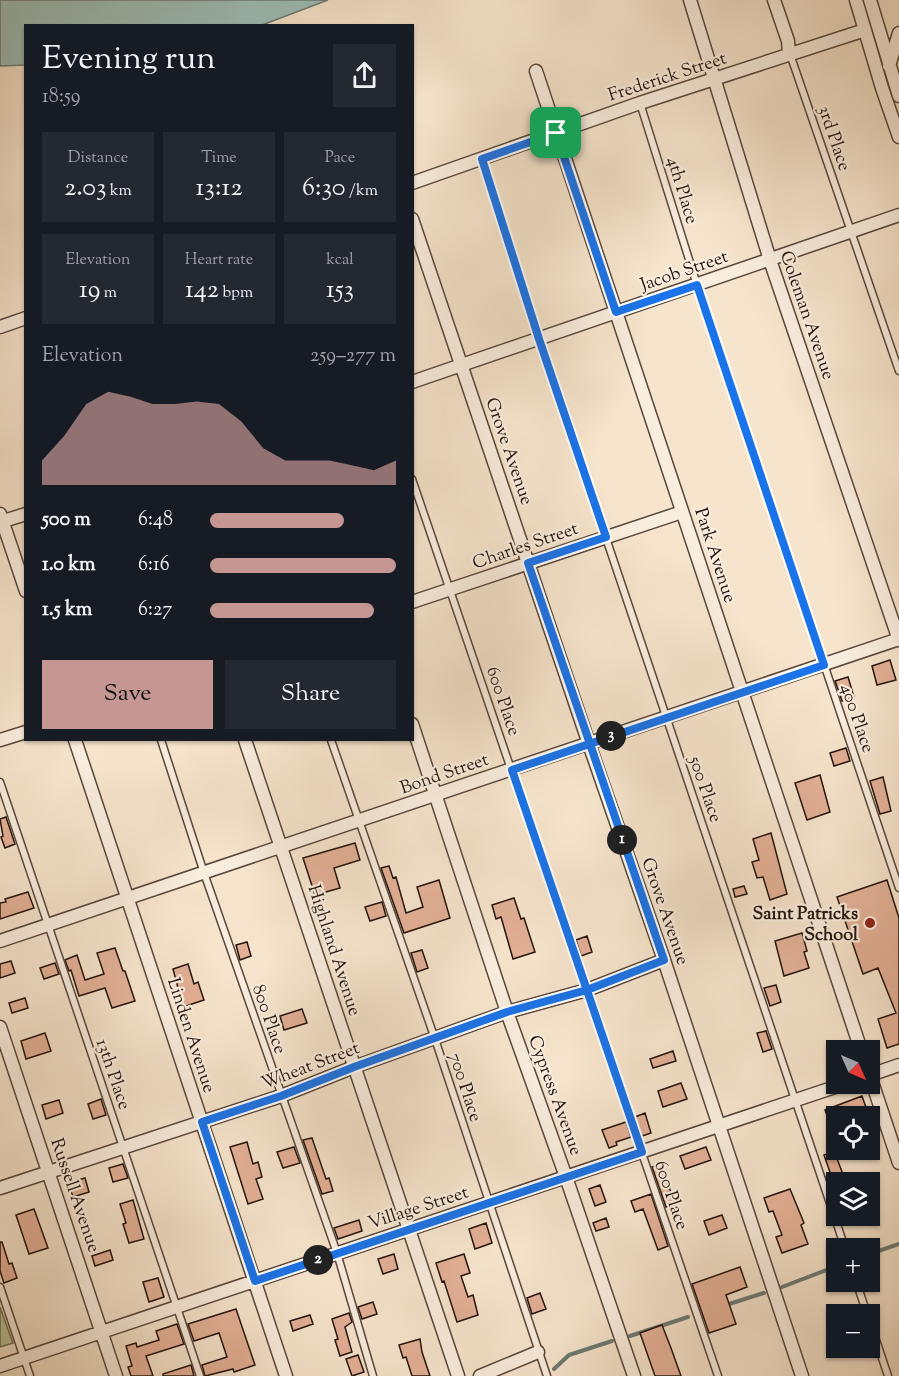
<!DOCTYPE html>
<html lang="en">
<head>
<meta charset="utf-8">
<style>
  :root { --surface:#171b24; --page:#242831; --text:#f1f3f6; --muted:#9ea1a6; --accent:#c59692 }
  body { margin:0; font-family:"Sorts Mill Goudy",serif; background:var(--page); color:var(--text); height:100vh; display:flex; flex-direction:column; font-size:22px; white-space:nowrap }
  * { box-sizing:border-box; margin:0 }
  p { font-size:20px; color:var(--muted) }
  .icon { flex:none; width:33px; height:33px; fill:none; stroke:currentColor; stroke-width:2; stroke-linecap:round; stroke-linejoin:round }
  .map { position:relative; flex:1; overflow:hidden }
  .panel { position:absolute; left:24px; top:24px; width:390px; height:717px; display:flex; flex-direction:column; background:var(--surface); border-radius:0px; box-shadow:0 2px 4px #0004 }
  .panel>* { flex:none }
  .needle { width:39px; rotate:135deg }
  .controls { position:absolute; left:826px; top:1040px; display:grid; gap:12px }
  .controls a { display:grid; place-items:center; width:54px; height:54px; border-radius:0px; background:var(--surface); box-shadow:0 2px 4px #0004; font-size:30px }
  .pin { position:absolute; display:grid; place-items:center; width:51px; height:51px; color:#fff; margin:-26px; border-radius:12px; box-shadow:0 3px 9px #0006 }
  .km { position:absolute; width:30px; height:30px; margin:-15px; border-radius:50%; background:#222; color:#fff; font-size:16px; line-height:30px; text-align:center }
  .round { display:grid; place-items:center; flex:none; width:63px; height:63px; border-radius:0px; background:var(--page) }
  .summary { display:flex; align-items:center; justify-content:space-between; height:102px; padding:0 18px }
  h1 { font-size:33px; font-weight:600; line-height:45px }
  .stats { display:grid; grid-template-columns:repeat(3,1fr); gap:9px; height:102px; padding:6px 18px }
  .stats div { display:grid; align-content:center; border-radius:0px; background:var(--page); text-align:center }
  .stats b { font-size:26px; font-weight:600 }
  .stats small { font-size:16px; font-weight:400 }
  .stats p { font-size:16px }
  .chart { height:168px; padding:12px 18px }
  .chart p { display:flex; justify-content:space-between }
  .chart svg { width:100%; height:108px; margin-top:6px; fill:var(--accent); opacity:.7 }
  .button { display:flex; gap:12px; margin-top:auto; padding:12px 18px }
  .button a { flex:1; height:69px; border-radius:0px; background:var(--accent); color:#111; font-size:24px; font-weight:600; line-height:69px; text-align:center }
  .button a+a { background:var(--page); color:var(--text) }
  ul { padding:0 18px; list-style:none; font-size:20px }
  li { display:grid; grid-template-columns:96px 72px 1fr; align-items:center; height:45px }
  li i { height:15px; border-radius:8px; background:var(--accent) }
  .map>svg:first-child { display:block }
  .green { fill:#b8c59a; stroke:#6e6c54; stroke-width:1.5 }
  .water { fill:#9dbeb9; stroke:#6d7a74; stroke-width:1.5 }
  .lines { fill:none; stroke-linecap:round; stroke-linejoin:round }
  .stream { stroke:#6d7a74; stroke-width:4 }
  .building { fill:#e3b096; stroke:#24130d; stroke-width:1.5 }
  .service-casing { stroke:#58473d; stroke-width:9 }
  .minor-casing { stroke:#58473d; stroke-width:15 }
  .service { stroke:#f9edde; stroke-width:6 }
  .minor { stroke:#f9edde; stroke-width:12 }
  .route-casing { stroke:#fff; stroke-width:12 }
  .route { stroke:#1a73e8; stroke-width:8 }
  .poi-dot { fill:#8f2418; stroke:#f9edde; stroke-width:2 }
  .labels { text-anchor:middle; stroke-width:4.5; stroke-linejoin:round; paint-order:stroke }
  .street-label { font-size:18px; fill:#24130d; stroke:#f9edde }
  .poi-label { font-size:18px; font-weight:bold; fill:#24130d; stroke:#f9edde; text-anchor:end }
</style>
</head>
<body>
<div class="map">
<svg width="899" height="1376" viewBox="0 0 899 1376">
  <rect width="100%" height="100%" fill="#f6e4cc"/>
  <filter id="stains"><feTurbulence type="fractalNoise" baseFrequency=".00333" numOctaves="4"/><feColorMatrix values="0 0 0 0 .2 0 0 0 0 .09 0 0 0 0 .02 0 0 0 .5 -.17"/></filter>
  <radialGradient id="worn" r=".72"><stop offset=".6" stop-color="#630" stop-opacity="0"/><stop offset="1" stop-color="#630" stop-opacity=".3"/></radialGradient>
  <!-- green -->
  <path class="green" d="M 0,1307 L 13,1343 L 0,1347 Z"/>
  <!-- water -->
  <path class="water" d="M 0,0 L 328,0 L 262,25 L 26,26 L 25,65 L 0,66 Z"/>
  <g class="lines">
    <!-- stream -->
    <path class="stream" d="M 870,1254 L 899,1244
      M 782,1287 L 837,1266
      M 726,1305 L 764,1293
      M 630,1336 L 688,1317
      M 554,1369 L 569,1355 L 612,1341"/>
  </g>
  <!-- building -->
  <path class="building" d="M 890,660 L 896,680 L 877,685 L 872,666 Z
    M 848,677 L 854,697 L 842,701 L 835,681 Z
    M 846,748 L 850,761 L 834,766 L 830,753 Z
    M 820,775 L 830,812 L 807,820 L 795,783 Z
    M 883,777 L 891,811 L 880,814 L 870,781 Z
    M 6,817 L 15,844 L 5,848 L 1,837 L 3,836 L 0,819 Z
    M 771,833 L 787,894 L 770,900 L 763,877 L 757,878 L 752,862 L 759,860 L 753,839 Z
    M 355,843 L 360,860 L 334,868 L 340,888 L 315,895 L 303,858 Z
    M 389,866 L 393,878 L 396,877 L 406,913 L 423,907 L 417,887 L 439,880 L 450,918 L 404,933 L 381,868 Z
    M 887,880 L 899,918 L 899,1044 L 887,1048 L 878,1019 L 896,1013 L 878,968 L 863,974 L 837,897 Z
    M 744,886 L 747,894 L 735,897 L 733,889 Z
    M 28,892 L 34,908 L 0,919 L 0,903 L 6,902 L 5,899 Z
    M 514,898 L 521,919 L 524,918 L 535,952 L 513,959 L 501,917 L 496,919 L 492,905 Z
    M 382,902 L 386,916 L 370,921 L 365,907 Z
    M 802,933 L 807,951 L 804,952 L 809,968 L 784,976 L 775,941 Z
    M 587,936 L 592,952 L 581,956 L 576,940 Z
    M 247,942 L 251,956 L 240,960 L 236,945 Z
    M 115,948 L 123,971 L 125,971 L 135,1001 L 112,1008 L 105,988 L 79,996 L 71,970 L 69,971 L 65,960 L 77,955 L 85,980 L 104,974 L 97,953 Z
    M 422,950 L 428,968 L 417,972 L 411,953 Z
    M 11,961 L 15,973 L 0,978 L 0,964 Z
    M 55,963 L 59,974 L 44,979 L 40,968 Z
    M 188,964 L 194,984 L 198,982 L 204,1000 L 183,1007 L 173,969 Z
    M 776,985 L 781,1002 L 770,1006 L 764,988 Z
    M 25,998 L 28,1008 L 12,1013 L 9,1003 Z
    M 302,1009 L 307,1023 L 284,1030 L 280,1016 Z
    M 766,1031 L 772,1049 L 763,1052 L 757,1033 Z
    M 45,1033 L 51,1051 L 26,1059 L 21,1041 Z
    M 673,1051 L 676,1061 L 653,1068 L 650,1059 Z
    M 681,1083 L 687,1099 L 663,1107 L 658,1091 Z
    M 862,1096 L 869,1116 L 837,1116 L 836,1139 L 825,1110 Z
    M 101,1099 L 106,1115 L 93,1119 L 88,1104 Z
    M 59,1100 L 63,1113 L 46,1119 L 42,1105 Z
    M 645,1113 L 651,1133 L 642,1136 L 635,1117 Z
    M 626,1122 L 631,1137 L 616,1142 L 617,1145 L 609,1148 L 602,1130 Z
    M 312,1138 L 326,1179 L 329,1178 L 333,1191 L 322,1194 L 303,1140 Z
    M 247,1142 L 253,1164 L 258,1162 L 262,1177 L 256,1179 L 263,1199 L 248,1204 L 230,1147 Z
    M 294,1147 L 300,1163 L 283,1168 L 277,1152 Z
    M 706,1147 L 711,1160 L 685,1169 L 680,1156 Z
    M 834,1151 L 846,1182 L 837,1182 L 837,1192 L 832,1193 L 826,1177 L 831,1175 L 824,1155 Z
    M 123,1164 L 128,1178 L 113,1182 L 109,1168 Z
    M 661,1164 L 675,1204 L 666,1207 L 652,1167 Z
    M 85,1178 L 89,1192 L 73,1197 L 68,1183 Z
    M 600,1185 L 606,1202 L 595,1206 L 589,1189 Z
    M 790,1189 L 804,1223 L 801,1225 L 808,1244 L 782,1253 L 776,1237 L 782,1235 L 773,1211 L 769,1212 L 764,1198 Z
    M 651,1194 L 668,1246 L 658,1250 L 643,1209 L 635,1212 L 631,1201 Z
    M 133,1200 L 144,1239 L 129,1243 L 123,1224 L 126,1223 L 120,1204 Z
    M 34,1209 L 48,1248 L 29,1254 L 16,1215 Z
    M 722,1215 L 727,1228 L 709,1235 L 704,1221 Z
    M 606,1218 L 609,1227 L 596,1231 L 593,1223 Z
    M 359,1220 L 362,1231 L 338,1239 L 334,1228 Z
    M 486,1223 L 492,1243 L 475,1249 L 469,1229 Z
    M 0,1242 L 2,1242 L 9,1264 L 12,1263 L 17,1278 L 4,1283 L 0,1271 Z
    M 110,1250 L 113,1260 L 95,1266 L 92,1256 Z
    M 394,1254 L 398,1269 L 383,1274 L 378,1259 Z
    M 464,1254 L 470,1273 L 461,1276 L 468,1297 L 473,1295 L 478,1315 L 457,1322 L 444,1281 L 442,1282 L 436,1263 Z
    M 740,1267 L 747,1287 L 726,1295 L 736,1324 L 709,1333 L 692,1284 Z
    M 158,1278 L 164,1297 L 149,1302 L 143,1282 Z
    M 540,1293 L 546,1309 L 532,1314 L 527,1298 Z
    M 373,1302 L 377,1314 L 362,1319 L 358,1307 Z
    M 236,1309 L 255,1365 L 234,1372 L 233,1369 L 205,1376 L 202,1365 L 227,1357 L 219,1333 L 194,1341 L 188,1324 Z
    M 349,1313 L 352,1322 L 345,1327 L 352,1352 L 340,1356 L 335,1340 L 338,1339 L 332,1319 Z
    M 310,1315 L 313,1324 L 293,1331 L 290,1321 Z
    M 177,1324 L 184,1344 L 146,1356 L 153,1376 L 131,1376 L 128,1367 L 132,1366 L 126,1346 L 136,1343 L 137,1347 L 159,1340 L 156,1331 Z
    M 662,1325 L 671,1348 L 681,1376 L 655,1376 L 640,1333 Z
    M 420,1339 L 422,1352 L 430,1376 L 412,1376 L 406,1357 L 403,1358 L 399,1345 Z
    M 358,1355 L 364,1372 L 352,1376 L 346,1359 Z
    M 191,1365 L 194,1376 L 163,1376 L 163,1374 Z"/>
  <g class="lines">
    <defs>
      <path id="service" d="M 790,54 L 899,371
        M 640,103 L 697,285 L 899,888
        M 482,159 L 539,339 L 845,1248
        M 412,479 L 718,1376
        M 161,740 L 204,873 L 337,1253 L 373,1376
        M 331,740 L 435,1039 L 547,1376
        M 0,782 L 200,1376
        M 856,1281 L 867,1314
        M 0,1287 L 30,1376
        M 870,1322 L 888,1376"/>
      <path id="minor" d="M 690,0 L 770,260 L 899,640
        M 774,0 L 788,41 L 789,54
        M 856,0 L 882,88 L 899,137
        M 870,0 L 899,96
        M 889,66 L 899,33
        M 536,71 L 861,1050
        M 412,183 L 640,103 L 865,30
        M 412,219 L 589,744 L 664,960 L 802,1376
        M 0,327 L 26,318
        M 412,382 L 899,215
        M 0,514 L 26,591
        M 0,522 L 26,514
        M 412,602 L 682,512
        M 412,724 L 507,1012 L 566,1177 L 634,1376
        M 0,740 L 26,732
        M 75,740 L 286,1376
        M 245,740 L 458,1376
        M 0,941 L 899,639
        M 0,1027 L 116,1376
        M 870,1075 L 899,1065
        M 870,1076 L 899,1163
        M 0,1188 L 281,1096 L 354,1067 L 507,1012 L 587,990 L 664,960
        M 0,1366 L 847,1083
        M 480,1376 L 538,1352"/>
    </defs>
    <!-- service casing -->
    <use href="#service" class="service-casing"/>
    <!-- minor casing -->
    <use href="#minor" class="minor-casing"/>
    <!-- service -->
    <use href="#service" class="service"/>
    <!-- minor -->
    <use href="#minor" class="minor"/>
  </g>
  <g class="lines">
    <defs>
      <path id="route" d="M 556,133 L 482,159 L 539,339 L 606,537 L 528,563 L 664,960 L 587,990 L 507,1012 L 354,1067 L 281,1096 L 202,1122 L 255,1281 L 642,1152 L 512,770 C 616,735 720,700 824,665 L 697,285 L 616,312 L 556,133"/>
    </defs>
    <!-- route casing -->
    <use href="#route" class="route-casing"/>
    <!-- route -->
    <use href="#route" class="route"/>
  </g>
  <!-- markers -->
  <circle class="poi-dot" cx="870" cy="923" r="6"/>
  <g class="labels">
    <!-- street labels -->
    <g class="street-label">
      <text transform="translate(667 76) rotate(-18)" y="6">Frederick Street</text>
      <text transform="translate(835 138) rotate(71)" y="6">3rd Place</text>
      <text transform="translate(683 190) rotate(73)" y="6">4th Place</text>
      <text transform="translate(684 270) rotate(-19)" y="6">Jacob Street</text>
      <text transform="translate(808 315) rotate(71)" y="6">Coleman Avenue</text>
      <text transform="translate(510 451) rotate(71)" y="6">Grove Avenue</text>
      <text transform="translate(525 545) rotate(-19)" y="6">Charles Street</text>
      <text transform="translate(716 555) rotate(72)" y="6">Park Avenue</text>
      <text transform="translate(504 701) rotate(71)" y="6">600 Place</text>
      <text transform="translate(858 718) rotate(71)" y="6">400 Place</text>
      <text transform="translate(444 773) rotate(-19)" y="6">Bond Street</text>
      <text transform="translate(706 789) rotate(71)" y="6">500 Place</text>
      <text transform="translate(666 911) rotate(71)" y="6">Grove Avenue</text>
      <text transform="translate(335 950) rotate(72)" y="6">Highland Avenue</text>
      <text transform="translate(270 1019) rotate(71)" y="6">800 Place</text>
      <text transform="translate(192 1035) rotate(72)" y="6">Linden Avenue</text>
      <text transform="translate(310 1065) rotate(-21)" y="6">Wheat Street</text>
      <text transform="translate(114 1074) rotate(71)" y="6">13th Place</text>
      <text transform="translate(466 1087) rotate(72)" y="6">700 Place</text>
      <text transform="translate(556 1095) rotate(70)" y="6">Cypress Avenue</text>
      <text transform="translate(76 1195) rotate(71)" y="6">Russell Avenue</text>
      <text transform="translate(672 1195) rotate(71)" y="6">600 Place</text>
      <text transform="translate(418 1207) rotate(-18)" y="6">Village Street</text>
    </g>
    <!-- poi labels -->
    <g class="poi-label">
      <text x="858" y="919">Saint Patricks<tspan x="858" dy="21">School</tspan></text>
    </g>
  </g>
  <rect width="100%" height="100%" filter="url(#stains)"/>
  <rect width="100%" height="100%" fill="url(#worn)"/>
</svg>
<div class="controls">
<a><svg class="needle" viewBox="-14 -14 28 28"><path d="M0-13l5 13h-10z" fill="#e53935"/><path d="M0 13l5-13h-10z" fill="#9ea1a6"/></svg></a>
<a><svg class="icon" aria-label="locate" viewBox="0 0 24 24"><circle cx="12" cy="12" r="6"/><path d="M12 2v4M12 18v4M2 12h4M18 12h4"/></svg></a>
<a><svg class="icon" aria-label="layers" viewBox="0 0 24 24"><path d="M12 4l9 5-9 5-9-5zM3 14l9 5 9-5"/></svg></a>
<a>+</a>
<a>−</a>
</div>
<div class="pin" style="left:556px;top:133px;background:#1e9e55"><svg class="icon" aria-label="arrive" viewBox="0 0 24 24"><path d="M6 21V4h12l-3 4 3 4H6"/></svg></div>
<b class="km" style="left:622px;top:840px">1</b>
<b class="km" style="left:318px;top:1260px">2</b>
<b class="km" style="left:611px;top:736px">3</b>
<section class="panel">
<div class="summary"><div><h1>Evening run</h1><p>18:59</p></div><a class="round"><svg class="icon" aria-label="share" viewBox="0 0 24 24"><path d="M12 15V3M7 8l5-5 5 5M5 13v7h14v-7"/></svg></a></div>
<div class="stats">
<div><p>Distance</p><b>2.03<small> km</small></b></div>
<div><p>Time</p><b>13:12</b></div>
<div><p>Pace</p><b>6:30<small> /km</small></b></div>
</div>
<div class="stats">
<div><p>Elevation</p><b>19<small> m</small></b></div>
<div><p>Heart rate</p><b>142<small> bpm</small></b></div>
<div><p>kcal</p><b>153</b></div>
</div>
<div class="chart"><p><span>Elevation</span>259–277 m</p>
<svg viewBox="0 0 160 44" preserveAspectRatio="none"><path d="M0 44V34L10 24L20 11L30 6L40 8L50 11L60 11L70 10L80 11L90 18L100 29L110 34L120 34L130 34L140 36L150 38L160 34V44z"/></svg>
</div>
<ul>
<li><b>500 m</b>6:48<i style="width:72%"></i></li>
<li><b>1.0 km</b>6:16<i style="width:100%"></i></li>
<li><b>1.5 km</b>6:27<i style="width:88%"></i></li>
</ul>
<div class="button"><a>Save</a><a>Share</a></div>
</section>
</div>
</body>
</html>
